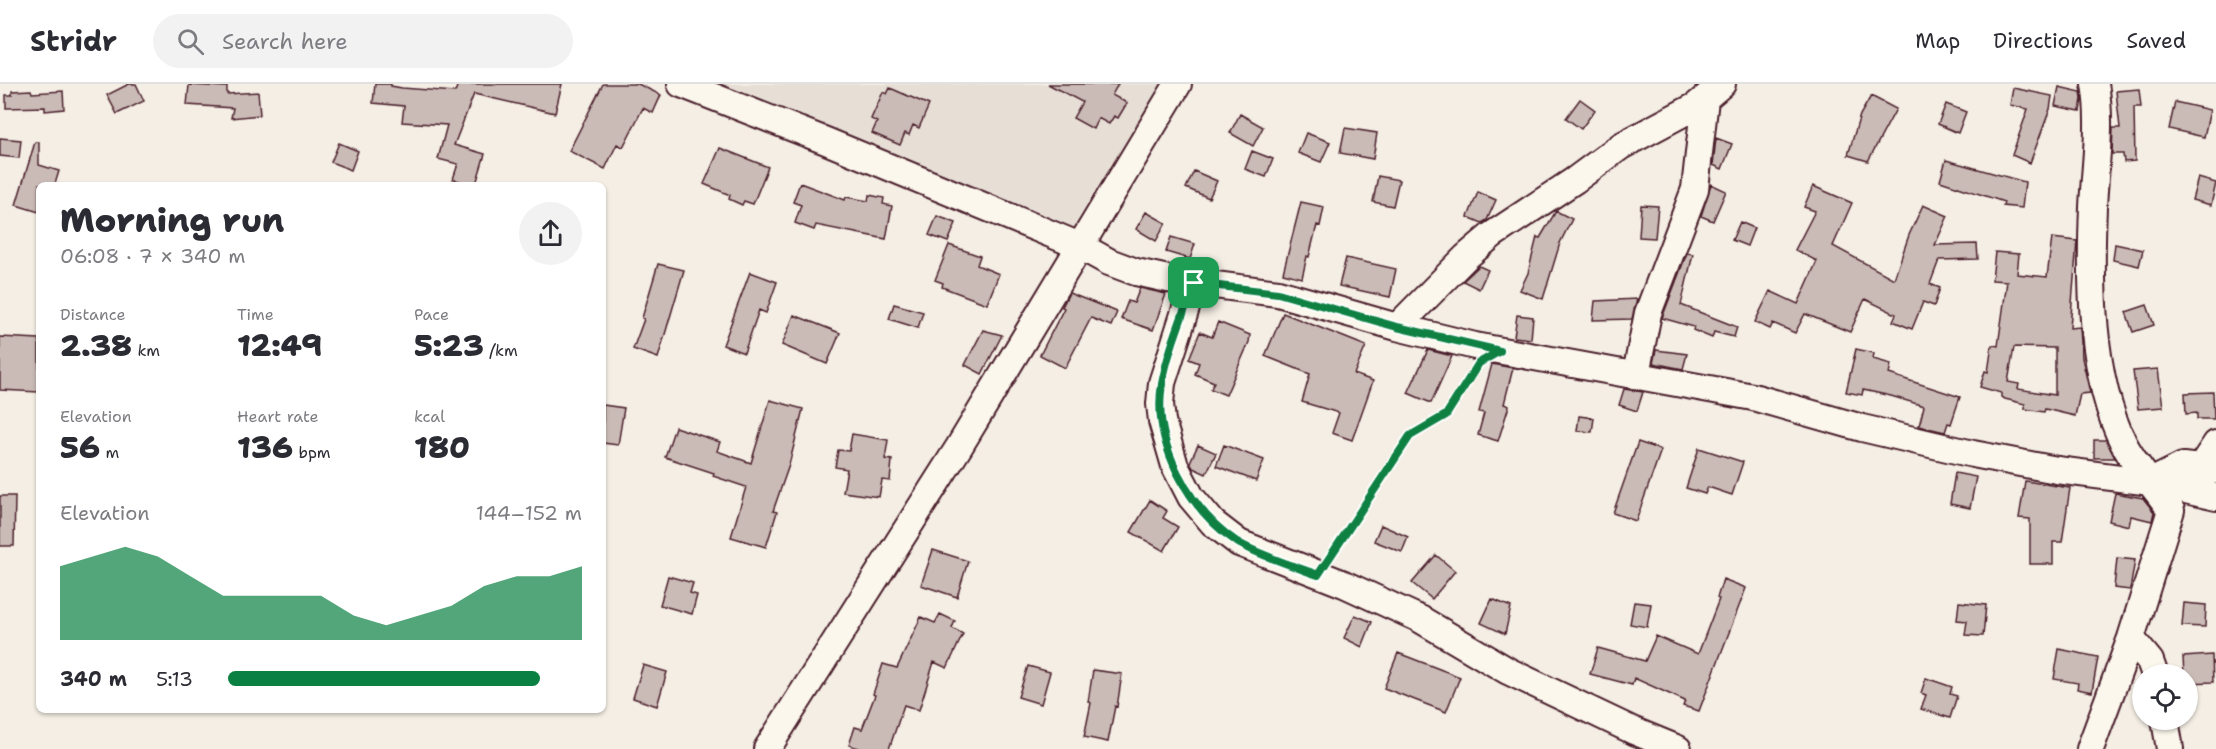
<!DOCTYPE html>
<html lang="en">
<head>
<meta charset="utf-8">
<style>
  :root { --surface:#fff; --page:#f2f2f3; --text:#2b2b33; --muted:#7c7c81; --line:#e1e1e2; --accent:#0b8043 }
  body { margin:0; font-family:"Shantell Sans",sans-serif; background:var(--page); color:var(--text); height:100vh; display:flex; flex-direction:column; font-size:22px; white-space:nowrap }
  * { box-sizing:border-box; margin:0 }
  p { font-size:20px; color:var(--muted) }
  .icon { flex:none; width:33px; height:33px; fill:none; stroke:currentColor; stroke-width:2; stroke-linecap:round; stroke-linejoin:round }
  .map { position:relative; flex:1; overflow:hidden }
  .panel { position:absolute; left:36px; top:98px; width:570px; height:531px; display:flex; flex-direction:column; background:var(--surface); border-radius:9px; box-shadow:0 2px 4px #0004 }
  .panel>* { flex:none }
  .controls { position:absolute; left:2132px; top:580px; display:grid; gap:12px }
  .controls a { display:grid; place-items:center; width:66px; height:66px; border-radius:50%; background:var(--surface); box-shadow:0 2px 4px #0004; font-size:30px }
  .pin { position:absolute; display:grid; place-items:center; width:51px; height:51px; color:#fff; margin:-26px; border-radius:12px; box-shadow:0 3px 9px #0006 }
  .round { display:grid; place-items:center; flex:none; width:63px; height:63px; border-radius:32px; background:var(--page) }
  .summary { display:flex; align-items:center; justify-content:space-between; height:102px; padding:0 24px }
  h1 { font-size:33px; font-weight:800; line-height:45px }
  .stats { display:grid; grid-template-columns:repeat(3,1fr); gap:9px; height:102px; padding:6px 24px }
  .stats div { display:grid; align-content:center }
  .stats b { font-size:30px; font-weight:800 }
  .stats small { font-size:16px; font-weight:400 }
  .stats p { font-size:16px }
  .chart { height:168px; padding:12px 24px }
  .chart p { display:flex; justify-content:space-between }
  .chart svg { width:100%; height:108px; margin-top:6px; fill:var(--accent); opacity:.7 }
  ul { padding:0 24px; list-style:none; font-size:20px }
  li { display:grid; grid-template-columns:96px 72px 1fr; align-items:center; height:45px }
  li i { height:15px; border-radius:8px; background:var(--accent) }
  header { display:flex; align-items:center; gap:36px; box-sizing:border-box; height:84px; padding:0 30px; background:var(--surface); border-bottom:2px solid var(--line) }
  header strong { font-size:28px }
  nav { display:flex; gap:33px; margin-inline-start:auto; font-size:21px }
  .search { width:420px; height:54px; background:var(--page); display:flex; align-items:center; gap:15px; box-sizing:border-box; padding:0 21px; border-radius:33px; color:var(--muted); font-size:22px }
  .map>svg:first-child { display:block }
  .built { fill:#e7dfd6 }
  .building { fill:#cabbb6; stroke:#4a1f2b; stroke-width:1.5; fill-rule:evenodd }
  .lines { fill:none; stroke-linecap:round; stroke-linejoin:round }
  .minor-casing { stroke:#4a1f2b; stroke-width:30 }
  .path { stroke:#4a1f2b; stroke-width:4; stroke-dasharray:1.5 4.5; stroke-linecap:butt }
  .minor { stroke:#fbf7ec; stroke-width:26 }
  .route-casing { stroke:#fff; stroke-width:12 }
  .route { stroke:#0b8043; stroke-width:8 }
</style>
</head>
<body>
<header>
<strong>Stridr</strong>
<div class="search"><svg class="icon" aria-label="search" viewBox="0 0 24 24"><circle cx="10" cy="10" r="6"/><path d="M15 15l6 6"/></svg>Search here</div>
<nav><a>Map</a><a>Directions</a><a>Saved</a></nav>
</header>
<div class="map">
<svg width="2216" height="665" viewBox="0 0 2216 665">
  <rect width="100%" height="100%" fill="#f4eee4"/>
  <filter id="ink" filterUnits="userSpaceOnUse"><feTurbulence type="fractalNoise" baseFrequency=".0167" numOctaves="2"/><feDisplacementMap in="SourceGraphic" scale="12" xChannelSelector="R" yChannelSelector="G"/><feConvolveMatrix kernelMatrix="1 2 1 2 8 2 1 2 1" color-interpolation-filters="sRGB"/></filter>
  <g filter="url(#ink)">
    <!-- built -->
    <path class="built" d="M 690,0 L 1180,0 L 1079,154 Z"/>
    <!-- building -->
    <path class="building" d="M 129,0 L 136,0 L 144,17 L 117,30 L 107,11 Z
      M 375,0 L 391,0 L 391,2 L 402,4 L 455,8 L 458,0 L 562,0 L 555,29 L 474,10 L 454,61 L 485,70 L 476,100 L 468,100 L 453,95 L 458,80 L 438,75 L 447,41 L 402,38 L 404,22 L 373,19 Z
      M 603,0 L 638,0 L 661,11 L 653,29 L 643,24 L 623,63 L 617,60 L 605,85 L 569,67 Z
      M 1048,0 L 1118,0 L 1112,11 L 1127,19 L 1118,34 L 1114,32 L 1109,40 L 1098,34 L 1093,45 L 1073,34 L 1082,18 Z
      M 189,1 L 227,3 L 227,10 L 258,8 L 260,31 L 231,34 L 233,24 L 187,21 Z
      M 2059,3 L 2081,8 L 2082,15 L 2080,27 L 2055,22 Z
      M 890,4 L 929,21 L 919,44 L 913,41 L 909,51 L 905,49 L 900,61 L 872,49 L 877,38 L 871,35 L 883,8 L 887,10 Z
      M 2013,4 L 2052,12 L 2050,25 L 2030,79 L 2012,71 L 2028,25 L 2010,21 Z
      M 2139,5 L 2141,23 L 2134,23 L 2135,77 L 2124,78 L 2123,70 L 2112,70 L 2113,44 L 2120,44 L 2116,7 Z
      M 31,6 L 32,9 L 63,7 L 64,25 L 45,27 L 45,23 L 6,24 L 6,11 L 12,11 L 12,7 Z
      M 1871,12 L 1896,25 L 1868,77 L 1848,71 L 1860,31 Z
      M 1580,15 L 1595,26 L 1581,45 L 1566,34 Z
      M 2175,18 L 2210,26 L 2204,53 L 2169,45 Z
      M 1946,20 L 1966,28 L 1958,49 L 1938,40 Z
      M 1240,30 L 1263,43 L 1253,62 L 1230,49 Z
      M 1345,44 L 1377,49 L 1373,75 L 1340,69 Z
      M 1306,49 L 1330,58 L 1321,78 L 1298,69 Z
      M 0,54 L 21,56 L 19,74 L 0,72 Z
      M 1716,54 L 1732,60 L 1722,85 L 1713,81 Z
      M 35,58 L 39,58 L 39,81 L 59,87 L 55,100 L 39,100 L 39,128 L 16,121 Z
      M 339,59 L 358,67 L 351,86 L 331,78 Z
      M 720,64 L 768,83 L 753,120 L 744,117 L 742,121 L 729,115 L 730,111 L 704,100 Z
      M 1252,67 L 1273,75 L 1266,93 L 1245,85 Z
      M 1946,76 L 2025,98 L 2022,124 L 2003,122 L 2004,118 L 1940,97 Z
      M 1194,87 L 1217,97 L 1209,114 L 1186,104 Z
      M 1378,92 L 1399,96 L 1393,122 L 1373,118 Z
      M 2198,94 L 2216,99 L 2211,121 L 2192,116 Z
      M 800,99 L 845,116 L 846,113 L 868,117 L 869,111 L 884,114 L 883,120 L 892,122 L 886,155 L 816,141 L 814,146 L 795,139 L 801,121 L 793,118 Z
      M 1711,100 L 1726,107 L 1713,137 L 1701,132 Z
      M 1813,102 L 1852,119 L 1833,162 L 1894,195 L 1909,151 L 1923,121 L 1948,132 L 1935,161 L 1977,160 L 1978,175 L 1939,176 L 1930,200 L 1940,204 L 1934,222 L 1923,218 L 1912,245 L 1893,237 L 1896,230 L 1865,215 L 1850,248 L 1805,230 L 1795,249 L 1773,239 L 1770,245 L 1755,238 L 1770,207 L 1798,220 L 1817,177 L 1795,166 L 1815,127 L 1804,123 Z
      M 1478,108 L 1496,116 L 1487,136 L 1482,139 L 1468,133 Z
      M 1301,118 L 1324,123 L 1320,142 L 1317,141 L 1309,173 L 1307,172 L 1302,194 L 1283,189 Z
      M 1641,121 L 1658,122 L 1655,154 L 1639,153 Z
      M 1556,127 L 1572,135 L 1560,159 L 1543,215 L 1520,206 L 1528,189 L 1537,153 L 1540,154 Z
      M 1146,128 L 1166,139 L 1156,157 L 1136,145 Z
      M 937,132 L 956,139 L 948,158 L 929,151 Z
      M 1740,138 L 1754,144 L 1747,162 L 1732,156 Z
      M 1171,153 L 1195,160 L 1190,175 L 1166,168 Z
      M 2052,154 L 2077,157 L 2070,244 L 2080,243 L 2082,274 L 2090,309 L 2080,310 L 2075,332 L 2045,325 L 2044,328 L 2025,325 L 2025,320 L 2005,315 L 2001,313 L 2001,309 L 1980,303 L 1985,287 L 1988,288 L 1992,261 L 1998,262 L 2007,197 L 1992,196 L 1995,168 L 2019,170 L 2017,190 L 2047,193 ZM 2014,263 L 2055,264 L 2055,311 L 2018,305 L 2019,300 L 2008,298 Z
      M 2115,160 L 2143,166 L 2139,182 L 2113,176 Z
      M 949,161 L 980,172 L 977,181 L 999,190 L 987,220 L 942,203 L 943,199 L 935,196 Z
      M 1687,169 L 1693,170 L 1681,221 L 1737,243 L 1734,253 L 1714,248 L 1712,254 L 1693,246 L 1694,243 L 1662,234 Z
      M 1346,174 L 1396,185 L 1390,213 L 1339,202 Z
      M 658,180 L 684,186 L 658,274 L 633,265 L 644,235 L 642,234 Z
      M 1479,182 L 1488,186 L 1479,205 L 1463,197 Z
      M 750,188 L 777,198 L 766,229 L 759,226 L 744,269 L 723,261 Z
      M 1140,204 L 1166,210 L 1153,246 L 1121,235 L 1128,217 L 1134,219 Z
      M 1069,209 L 1117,228 L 1111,242 L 1091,234 L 1065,284 L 1040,271 L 1064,224 L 1062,223 Z
      M 1637,215 L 1632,235 L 1593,236 L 1595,217 Z
      M 894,220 L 923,228 L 918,244 L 889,235 Z
      M 2147,221 L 2154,241 L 2133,248 L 2126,228 Z
      M 1283,229 L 1366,262 L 1354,290 L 1373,297 L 1352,356 L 1332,349 L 1339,329 L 1302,318 L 1310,290 L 1265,272 Z
      M 794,231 L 840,249 L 827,280 L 782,261 Z
      M 1517,231 L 1533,233 L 1531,255 L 1514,253 Z
      M 1218,238 L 1250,251 L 1249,258 L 1226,311 L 1211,305 L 1214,298 L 1195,290 L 1199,279 L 1189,275 L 1200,248 L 1212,253 Z
      M 983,246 L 1002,251 L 982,290 L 965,281 Z
      M 0,253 L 39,255 L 39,308 L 0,306 Z
      M 1856,265 L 1874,269 L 1873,275 L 1891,280 L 1889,290 L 1960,313 L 1951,340 L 1948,339 L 1945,348 L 1919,342 L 1924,322 L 1891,312 L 1863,306 L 1862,311 L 1846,308 Z
      M 1428,266 L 1452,272 L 1431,319 L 1408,309 Z
      M 1656,266 L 1687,270 L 1683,285 L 1653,279 Z
      M 1492,280 L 1513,284 L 1504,320 L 1509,322 L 1498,357 L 1478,351 L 1484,329 L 1479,328 Z
      M 2158,285 L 2163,323 L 2138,325 L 2133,287 Z
      M 1624,305 L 1643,308 L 1637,327 L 1619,321 Z
      M 2213,308 L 2214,335 L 2197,335 L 2197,329 L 2186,330 L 2185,309 Z
      M 770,316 L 803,325 L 789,381 L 773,427 L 777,428 L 766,463 L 731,453 L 746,403 L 713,392 L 714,389 L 665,373 L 675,343 L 720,358 L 717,367 L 751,379 Z
      M 603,321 L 624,324 L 618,361 L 603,359 Z
      M 1579,332 L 1594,334 L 1592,348 L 1577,347 Z
      M 852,350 L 888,356 L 885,375 L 892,376 L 890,397 L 882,396 L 879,413 L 843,408 L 847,385 L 835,383 L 838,366 L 849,367 Z
      M 2094,356 L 2106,356 L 2115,374 L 2094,374 Z
      M 1638,358 L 1661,366 L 1636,437 L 1613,429 Z
      M 1198,361 L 1216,369 L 1206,390 L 1193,384 L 1190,378 Z
      M 1224,361 L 1264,376 L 1256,397 L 1216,382 Z
      M 1699,364 L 1743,378 L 1732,411 L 1708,403 L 1705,410 L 1686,404 Z
      M 1955,389 L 1976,393 L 1970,424 L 1950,420 Z
      M 2025,397 L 2070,404 L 2062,458 L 2053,458 L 2053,480 L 2030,480 L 2030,435 L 2019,434 Z
      M 2115,409 L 2143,414 L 2154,428 L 2152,437 L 2131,432 L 2129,442 L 2109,437 Z
      M 0,412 L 15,412 L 14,462 L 0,462 Z
      M 1150,416 L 1167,427 L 1163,434 L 1178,443 L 1164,467 L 1131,448 Z
      M 1381,441 L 1408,453 L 1402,468 L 1374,457 Z
      M 933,466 L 968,477 L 957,513 L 921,501 Z
      M 1436,471 L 1455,487 L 1432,515 L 1412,499 Z
      M 2117,474 L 2135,476 L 2130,506 L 2114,504 Z
      M 668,492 L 693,499 L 690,509 L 697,511 L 692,530 L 660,521 Z
      M 1723,495 L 1746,504 L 1699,627 L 1683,622 L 1685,617 L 1634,594 L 1632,601 L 1590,590 L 1598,564 L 1645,577 L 1656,552 L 1698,570 L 1719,515 L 1717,514 Z
      M 1492,515 L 1511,523 L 1505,550 L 1481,539 Z
      M 1634,518 L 1651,520 L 1647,543 L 1630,540 Z
      M 1959,518 L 1986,521 L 1983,552 L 1965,551 L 1967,537 L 1957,536 Z
      M 2184,519 L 2206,521 L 2205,543 L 2182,542 Z
      M 940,530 L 955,537 L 952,544 L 963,550 L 947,584 L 934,578 L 919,626 L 904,621 L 889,665 L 862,665 L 849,661 L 855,643 L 862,645 L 875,611 L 873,610 L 883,580 L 897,584 L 921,533 L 935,539 Z
      M 1355,531 L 1372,538 L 1362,563 L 1344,554 Z
      M 2059,565 L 2098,573 L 2092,608 L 2077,605 L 2078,599 L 2054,595 Z
      M 1398,569 L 1460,593 L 1446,628 L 1384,604 Z
      M 2212,571 L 2213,598 L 2187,599 L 2187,591 L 2184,591 L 2183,573 Z
      M 643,581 L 667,588 L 657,622 L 633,614 Z
      M 1028,582 L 1050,588 L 1041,620 L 1018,613 Z
      M 1093,586 L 1122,590 L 1117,623 L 1115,622 L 1108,658 L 1084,653 L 1091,619 L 1088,618 Z
      M 1926,594 L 1952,603 L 1950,610 L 1957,612 L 1950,634 L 1921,625 L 1926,611 L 1921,609 Z"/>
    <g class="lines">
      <defs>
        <path id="minor" d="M 681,0 L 826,57 L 1080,162 L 1109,178 L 1136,188 L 1168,195 L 1278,209 L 1397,243 L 1475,262 L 1753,313 L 1862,344 L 1973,370 L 2057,386 L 2151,398 L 2216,413
          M 1194,199 L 1162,299 L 1160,320 L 1162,337 L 1175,382 L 1191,413 L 1213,439 L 1239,459 L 1344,500 L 1420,535 L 1508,587 L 1634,647 L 1678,665
          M 1397,243 L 1466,173 L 1492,151 L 1575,96 L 1621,62 L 1696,22 L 1722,0
          M 1636,290 L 1648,229 L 1695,105 L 1705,15
          M 2200,384 L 2216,360
          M 2151,398 L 2183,382 L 2216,386
          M 2131,554 L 2150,577 L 2155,591
          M 2165,636 L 2170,665
          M 767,665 L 959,363 L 1178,0
          M 2090,665 L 2131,554 L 2171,426 C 2156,405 2136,383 2124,360 C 2090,293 2090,196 2093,123 C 2095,82 2102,40 2095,0"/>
      </defs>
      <!-- minor casing -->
      <use href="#minor" class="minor-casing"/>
      <!-- path -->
      <path class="path" d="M 1330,473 L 1410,352 L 1446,331 L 1475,284"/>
      <!-- minor -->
      <use href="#minor" class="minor"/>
    </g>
  </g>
  <g class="lines" filter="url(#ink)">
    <defs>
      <path id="route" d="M 1194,199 L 1278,209 L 1397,243 L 1500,267 L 1479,279 L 1446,331 L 1410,352 L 1318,491 C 1296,483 1256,470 1237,458 C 1189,426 1152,359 1162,300 C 1168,266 1183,232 1194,199 Z"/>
    </defs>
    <!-- route casing -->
    <use href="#route" class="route-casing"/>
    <!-- route -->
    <use href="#route" class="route"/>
  </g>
</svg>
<div class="controls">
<a><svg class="icon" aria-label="locate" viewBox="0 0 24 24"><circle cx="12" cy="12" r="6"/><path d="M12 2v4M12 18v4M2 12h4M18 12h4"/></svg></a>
</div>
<div class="pin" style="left:1194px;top:199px;background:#1e9e55"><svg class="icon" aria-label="arrive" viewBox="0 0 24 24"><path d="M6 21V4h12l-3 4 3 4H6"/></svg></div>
<section class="panel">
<div class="summary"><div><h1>Morning run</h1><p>06:08 · 7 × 340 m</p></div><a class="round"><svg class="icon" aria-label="share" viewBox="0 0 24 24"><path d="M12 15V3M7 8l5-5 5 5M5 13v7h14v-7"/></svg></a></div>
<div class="stats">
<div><p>Distance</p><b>2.38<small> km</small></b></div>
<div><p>Time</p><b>12:49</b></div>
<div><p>Pace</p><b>5:23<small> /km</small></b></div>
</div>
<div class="stats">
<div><p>Elevation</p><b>56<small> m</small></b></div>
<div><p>Heart rate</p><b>136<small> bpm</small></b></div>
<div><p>kcal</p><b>180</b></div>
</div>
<div class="chart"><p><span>Elevation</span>144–152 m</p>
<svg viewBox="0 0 160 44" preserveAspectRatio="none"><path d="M0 44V14L10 10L20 6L30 10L40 18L50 26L60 26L70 26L80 26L90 34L100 38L110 34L120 30L130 22L140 18L150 18L160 14V44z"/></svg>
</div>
<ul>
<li><b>340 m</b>5:13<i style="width:88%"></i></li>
</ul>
</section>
</div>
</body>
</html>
